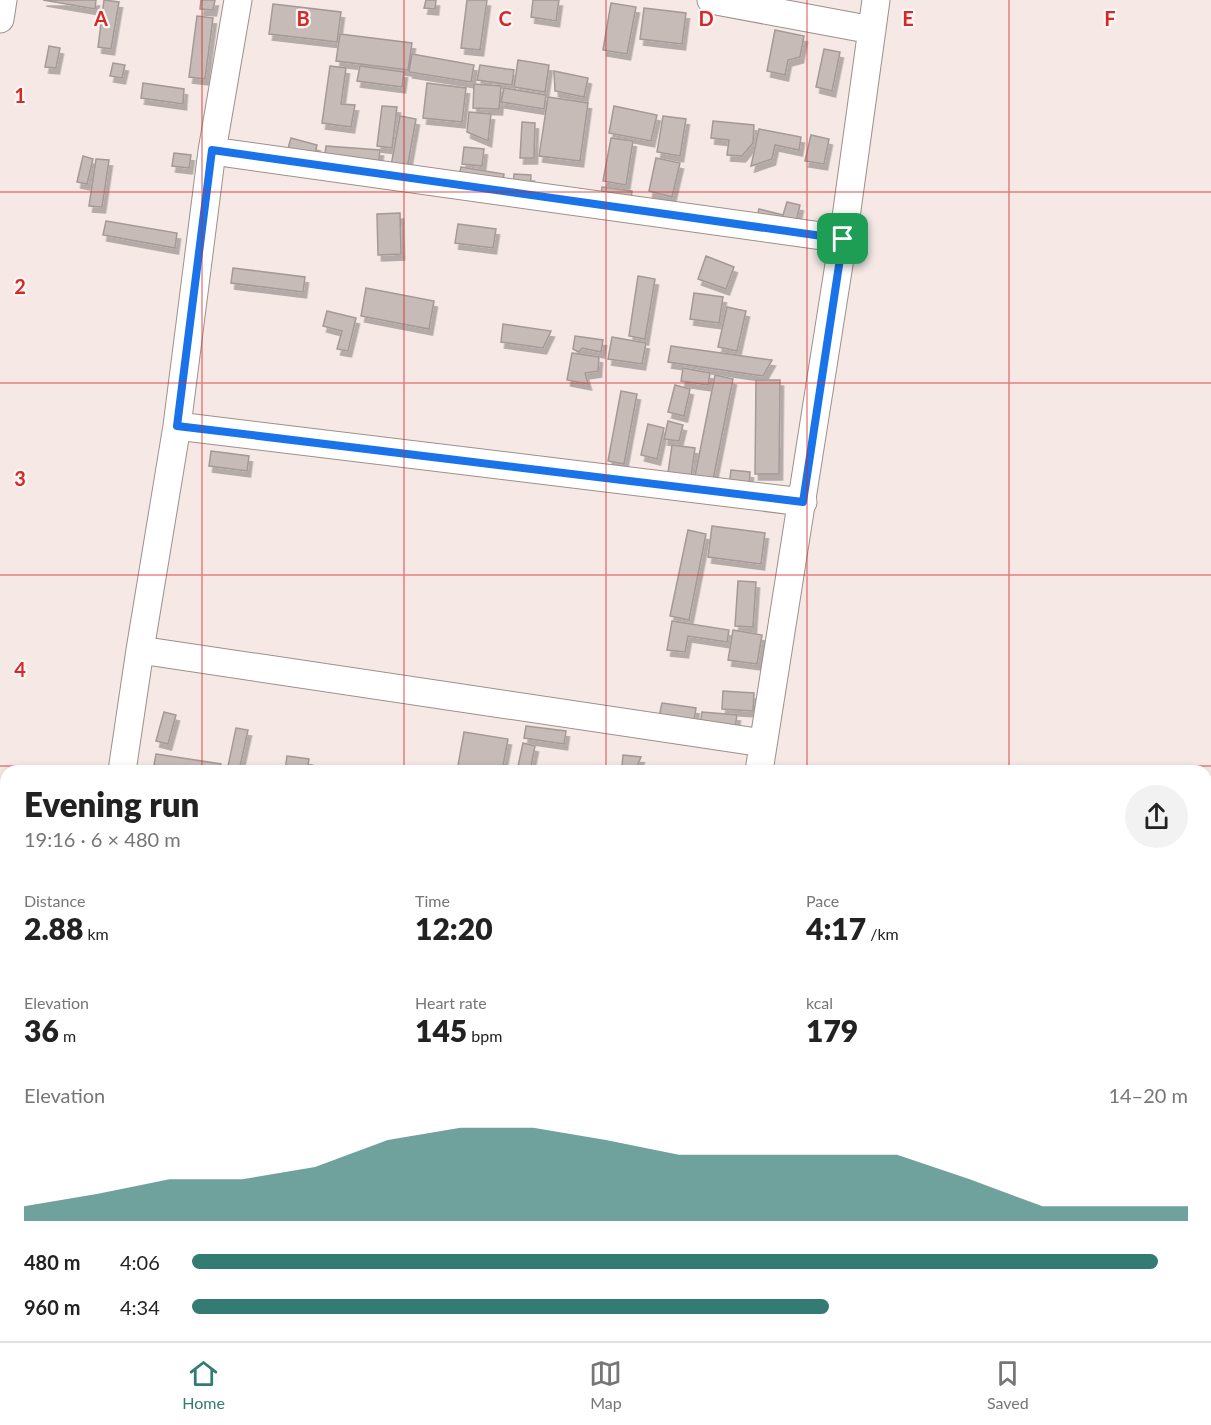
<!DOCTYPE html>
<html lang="en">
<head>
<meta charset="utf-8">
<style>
  :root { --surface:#fff; --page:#f2f2f2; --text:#222; --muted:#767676; --line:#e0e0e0; --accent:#347b74 }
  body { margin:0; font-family:Lato,sans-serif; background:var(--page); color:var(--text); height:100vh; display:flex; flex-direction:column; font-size:22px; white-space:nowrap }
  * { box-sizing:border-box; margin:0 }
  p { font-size:20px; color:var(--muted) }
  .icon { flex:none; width:33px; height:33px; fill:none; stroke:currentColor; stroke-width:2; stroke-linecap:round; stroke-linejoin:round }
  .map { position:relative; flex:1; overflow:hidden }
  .panel { position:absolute; left:0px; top:765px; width:1212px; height:576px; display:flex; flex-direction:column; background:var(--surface); border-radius:18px 18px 0 0; box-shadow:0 3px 9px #0003 }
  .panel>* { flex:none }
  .pin { position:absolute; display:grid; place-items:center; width:51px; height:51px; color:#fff; margin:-26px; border-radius:12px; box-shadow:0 3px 9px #0006 }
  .round { display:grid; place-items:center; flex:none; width:63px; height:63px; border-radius:32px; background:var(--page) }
  .overview { display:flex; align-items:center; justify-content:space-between; height:102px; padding:0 24px }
  h1 { font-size:33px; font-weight:800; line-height:45px }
  .metrics { display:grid; grid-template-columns:repeat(3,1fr); gap:9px; height:102px; padding:6px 24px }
  .metrics div { display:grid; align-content:center }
  .metrics b { font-size:30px; font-weight:800 }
  .metrics small { font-size:16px; font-weight:400 }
  .metrics p { font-size:16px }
  .chart { height:168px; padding:12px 24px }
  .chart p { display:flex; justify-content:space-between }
  .chart svg { width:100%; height:108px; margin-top:6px; fill:var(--accent); opacity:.7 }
  ul { padding:0 24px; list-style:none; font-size:20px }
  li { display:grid; grid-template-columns:96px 72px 1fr; align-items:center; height:45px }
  li i { height:15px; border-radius:8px; background:var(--accent) }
  .tab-bar { display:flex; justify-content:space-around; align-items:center; height:84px; border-top:2px solid var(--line); background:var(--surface); font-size:16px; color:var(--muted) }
  .tab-bar a { display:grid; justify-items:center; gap:3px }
  .tab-bar .on { color:var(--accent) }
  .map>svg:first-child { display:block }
  .building { fill:#c7bbb8; stroke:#a59997; stroke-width:1.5; filter:url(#shadow) }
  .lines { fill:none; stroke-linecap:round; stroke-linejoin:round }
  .minor-casing { stroke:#9c908d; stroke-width:29 }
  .major-casing { stroke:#cbcaca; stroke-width:35 }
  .minor { stroke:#fff; stroke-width:27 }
  .major { stroke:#93cec8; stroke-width:33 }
  .route-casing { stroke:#fff; stroke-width:12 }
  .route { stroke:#1a73e8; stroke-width:8 }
  .grid { fill:none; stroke:#d62828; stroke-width:1.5; stroke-opacity:0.55 }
  .grid-label { font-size:20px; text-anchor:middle; font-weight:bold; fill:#d62828; stroke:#fef6f4; stroke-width:4.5; stroke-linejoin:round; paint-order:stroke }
</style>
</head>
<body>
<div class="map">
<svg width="1211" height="1341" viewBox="0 0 1211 1341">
  <defs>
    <filter id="shadow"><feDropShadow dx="3.5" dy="6" stdDeviation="0" flood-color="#0004"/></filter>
  </defs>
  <rect width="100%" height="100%" fill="#f5e8e5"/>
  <!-- building -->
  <path class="building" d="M 43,0 L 96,0 L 95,9 Z
    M 104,0 L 119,2 L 111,49 L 98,47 Z
    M 201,0 L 215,0 L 213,10 L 200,9 Z
    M 426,0 L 436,0 L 435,9 L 424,8 Z
    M 467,0 L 487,0 L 480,50 L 461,48 Z
    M 533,0 L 559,0 L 556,21 L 531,17 Z
    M 611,3 L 636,7 L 627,54 L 603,50 Z
    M 273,4 L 341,12 L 337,42 L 269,34 Z
    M 644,8 L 686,13 L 682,44 L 640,39 Z
    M 197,16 L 213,18 L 205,79 L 189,77 Z
    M 775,30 L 804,36 L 800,57 L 788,60 L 785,75 L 767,71 Z
    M 340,34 L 412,43 L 408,70 L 336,61 Z
    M 49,46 L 60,48 L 56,68 L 45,67 Z
    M 824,49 L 840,52 L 832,91 L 816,87 Z
    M 412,54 L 474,65 L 471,82 L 409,72 Z
    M 518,60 L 549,65 L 545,92 L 514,87 Z
    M 113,63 L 125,65 L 122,78 L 110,76 Z
    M 480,65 L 514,70 L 512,85 L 477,80 Z
    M 330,66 L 346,68 L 341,104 L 355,105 L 351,127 L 322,123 Z
    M 360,66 L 404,72 L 402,87 L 357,81 Z
    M 554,71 L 588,78 L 584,97 L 555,91 Z
    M 143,83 L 184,89 L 183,104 L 141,98 Z
    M 427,83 L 466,88 L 462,122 L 423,118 Z
    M 474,84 L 501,86 L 499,109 L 473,108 Z
    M 504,88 L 546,95 L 544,109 L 501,102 Z
    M 548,97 L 588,103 L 580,161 L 539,156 Z
    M 382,106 L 397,107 L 392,148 L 377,146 Z
    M 614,106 L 657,115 L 651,141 L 609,133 Z
    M 469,112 L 491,114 L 488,141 L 467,132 Z
    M 400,116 L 416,119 L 407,169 L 391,166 Z
    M 663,116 L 686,119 L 680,156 L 657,152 Z
    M 713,121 L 754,125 L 753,143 L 742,156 L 727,155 L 729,140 L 711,138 Z
    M 522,122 L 535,123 L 534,158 L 520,158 Z
    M 759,129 L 801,137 L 799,150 L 775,145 L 772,159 L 751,166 Z
    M 811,135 L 829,139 L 824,164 L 805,161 Z
    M 291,138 L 317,145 L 314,158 L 287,152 Z
    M 611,138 L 633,141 L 626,185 L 603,181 Z
    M 326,146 L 380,150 L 378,166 L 324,161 Z
    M 464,147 L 484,149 L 482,166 L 462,164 Z
    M 174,153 L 191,155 L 189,168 L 172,166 Z
    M 83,156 L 93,159 L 87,184 L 77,182 Z
    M 656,158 L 680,163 L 672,197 L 649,191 Z
    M 96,159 L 109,160 L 102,207 L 89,206 Z
    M 461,167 L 504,174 L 502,187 L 458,180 Z
    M 514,174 L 531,175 L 530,189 L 513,188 Z
    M 602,187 L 632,191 L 630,207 L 600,202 Z
    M 787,202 L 800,205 L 794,230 L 756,220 L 759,209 L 783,215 Z
    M 400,213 L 401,254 L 378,255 L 377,214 Z
    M 106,221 L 177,233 L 175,248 L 103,235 Z
    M 458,224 L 496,229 L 493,248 L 455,243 Z
    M 706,256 L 734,267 L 726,289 L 698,279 Z
    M 233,268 L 305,277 L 303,292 L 231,283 Z
    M 638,276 L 655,279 L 645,339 L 629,336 Z
    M 366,288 L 434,301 L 429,329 L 361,316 Z
    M 694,293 L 723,297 L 719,323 L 690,319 Z
    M 727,307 L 746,311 L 737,351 L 718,347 Z
    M 327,311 L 356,318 L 348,351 L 337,349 L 342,331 L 323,326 Z
    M 503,324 L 551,331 L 543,348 L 501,342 Z
    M 575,336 L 603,340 L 601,352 L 582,348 L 579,352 L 573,349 Z
    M 612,337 L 646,343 L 642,364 L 608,359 Z
    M 671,346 L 772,360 L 763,376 L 668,362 Z
    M 572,353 L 599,357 L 598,371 L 585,373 L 588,384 L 567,380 Z
    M 683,368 L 710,373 L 708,385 L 681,381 Z
    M 715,375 L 733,379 L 713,480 L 695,476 Z
    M 756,380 L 780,380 L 779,474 L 755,474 Z
    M 675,385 L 690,389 L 684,416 L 668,412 Z
    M 621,391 L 637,394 L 624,464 L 608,461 Z
    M 668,421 L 683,425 L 679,441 L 664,439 Z
    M 648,424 L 664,428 L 657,459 L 641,455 Z
    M 672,445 L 695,448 L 691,477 L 668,473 Z
    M 211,451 L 249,456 L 247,471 L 209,466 Z
    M 731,470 L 750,472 L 749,487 L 729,486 Z
    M 712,526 L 765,533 L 761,564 L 708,557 Z
    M 688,530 L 706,534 L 689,620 L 670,616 Z
    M 738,581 L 756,582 L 753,627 L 735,626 Z
    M 672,621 L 729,630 L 727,642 L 688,636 L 685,652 L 667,650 Z
    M 733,630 L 762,635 L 757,664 L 728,660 Z
    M 723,691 L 754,693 L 753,711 L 722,709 Z
    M 662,703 L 696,708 L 694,721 L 659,716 Z
    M 164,712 L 176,715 L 168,744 L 156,741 Z
    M 702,712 L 737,715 L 735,728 L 700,725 Z
    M 526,726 L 566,731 L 564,744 L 524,738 Z
    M 236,728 L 248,730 L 239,771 L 227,771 Z
    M 464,732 L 508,739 L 502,771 L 457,771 Z
    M 523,743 L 535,746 L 530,771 L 517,771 Z
    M 156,754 L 221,764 L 220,771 L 194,771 L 154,765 Z
    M 623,755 L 641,757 L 635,771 L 622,766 Z
    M 287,756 L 309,759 L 307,771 L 285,771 Z
    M 0,1014 L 6,1015 L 6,1046 L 0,1045 Z
    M 1206,1272 L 1211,1274 L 1211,1303 L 1206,1301 Z
    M 60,1335 L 77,1335 L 76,1341 L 59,1341 Z
    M 72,1335 L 138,1335 L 137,1341 L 106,1341 Z
    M 141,1335 L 199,1335 L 198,1341 L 140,1341 Z"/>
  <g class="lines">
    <defs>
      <path id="minor" d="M 711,0 L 872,30
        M 0,19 L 3,0
        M 212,151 L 843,239
        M 177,426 L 803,502
        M 140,650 L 763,743
        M 122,771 L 140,650 L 177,426 L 212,151 L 238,0
        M 759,771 L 843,239 L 876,0
        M 0,889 L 6,891
        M 1206,1078 L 1211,1079
        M 1047,1335 L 1090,1341
        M 33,1341 L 34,1335
        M 575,1341 L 576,1335"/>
      <path id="major" d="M 1206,871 L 1211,841
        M 1128,1341 L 1129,1335"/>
    </defs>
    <!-- minor casing -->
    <use href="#minor" class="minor-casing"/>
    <!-- major casing -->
    <use href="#major" class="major-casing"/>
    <!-- minor -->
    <use href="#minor" class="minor"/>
    <!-- major -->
    <use href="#major" class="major"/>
  </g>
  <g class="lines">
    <defs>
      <path id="route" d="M 212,150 L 843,239 L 803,502 L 177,426 Z"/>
    </defs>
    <!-- route casing -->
    <use href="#route" class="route-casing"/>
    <!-- route -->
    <use href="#route" class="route"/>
  </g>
  <!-- grid -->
  <path class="grid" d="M 202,0 L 202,771M 404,0 L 404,771M 606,0 L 606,771M 807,0 L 807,771M 1009,0 L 1009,771M 0,192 L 1211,192M 0,383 L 1211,383M 0,575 L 1211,575M 0,766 L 1211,766M 0,958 L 6,958M 1206,958 L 1211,958M 0,1149 L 6,1149M 1206,1149 L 1211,1149M 202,1335 L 202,1341M 404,1335 L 404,1341M 606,1335 L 606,1341M 807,1335 L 807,1341M 1009,1335 L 1009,1341"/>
  <g class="grid-label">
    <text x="101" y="26">A</text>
    <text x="303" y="26">B</text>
    <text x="505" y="26">C</text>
    <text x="706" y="26">D</text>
    <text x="908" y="26">E</text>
    <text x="1110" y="26">F</text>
    <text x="20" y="103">1</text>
    <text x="20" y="294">2</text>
    <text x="20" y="486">3</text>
    <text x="20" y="677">4</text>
  </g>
</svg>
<div class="pin" style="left:843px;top:239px;background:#1e9e55"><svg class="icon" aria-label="arrive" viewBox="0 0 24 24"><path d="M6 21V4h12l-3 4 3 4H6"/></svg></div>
<section class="panel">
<div class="overview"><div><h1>Evening run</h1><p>19:16 · 6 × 480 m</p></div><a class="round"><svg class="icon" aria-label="share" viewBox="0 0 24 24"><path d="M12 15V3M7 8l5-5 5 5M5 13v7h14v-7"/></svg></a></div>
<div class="metrics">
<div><p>Distance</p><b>2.88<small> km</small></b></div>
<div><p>Time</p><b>12:20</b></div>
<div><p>Pace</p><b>4:17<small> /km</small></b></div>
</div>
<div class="metrics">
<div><p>Elevation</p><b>36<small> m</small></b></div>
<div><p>Heart rate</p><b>145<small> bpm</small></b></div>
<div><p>kcal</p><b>179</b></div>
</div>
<div class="chart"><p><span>Elevation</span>14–20 m</p>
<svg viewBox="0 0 160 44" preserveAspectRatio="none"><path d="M0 44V38L10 33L20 27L30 27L40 22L50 11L60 6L70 6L80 11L90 17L100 17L110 17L120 17L130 27L140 38L150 38L160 38V44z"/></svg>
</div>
<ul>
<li><b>480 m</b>4:06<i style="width:97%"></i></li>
<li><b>960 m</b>4:34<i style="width:64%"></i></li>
</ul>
</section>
</div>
<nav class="tab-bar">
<a class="on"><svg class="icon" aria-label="home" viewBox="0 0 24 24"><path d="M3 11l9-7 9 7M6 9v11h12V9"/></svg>Home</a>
<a><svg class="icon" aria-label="map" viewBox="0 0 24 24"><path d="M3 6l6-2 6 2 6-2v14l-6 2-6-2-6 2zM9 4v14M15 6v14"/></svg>Map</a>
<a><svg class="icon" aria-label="saved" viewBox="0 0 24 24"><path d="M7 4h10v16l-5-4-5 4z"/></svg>Saved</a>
</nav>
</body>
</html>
